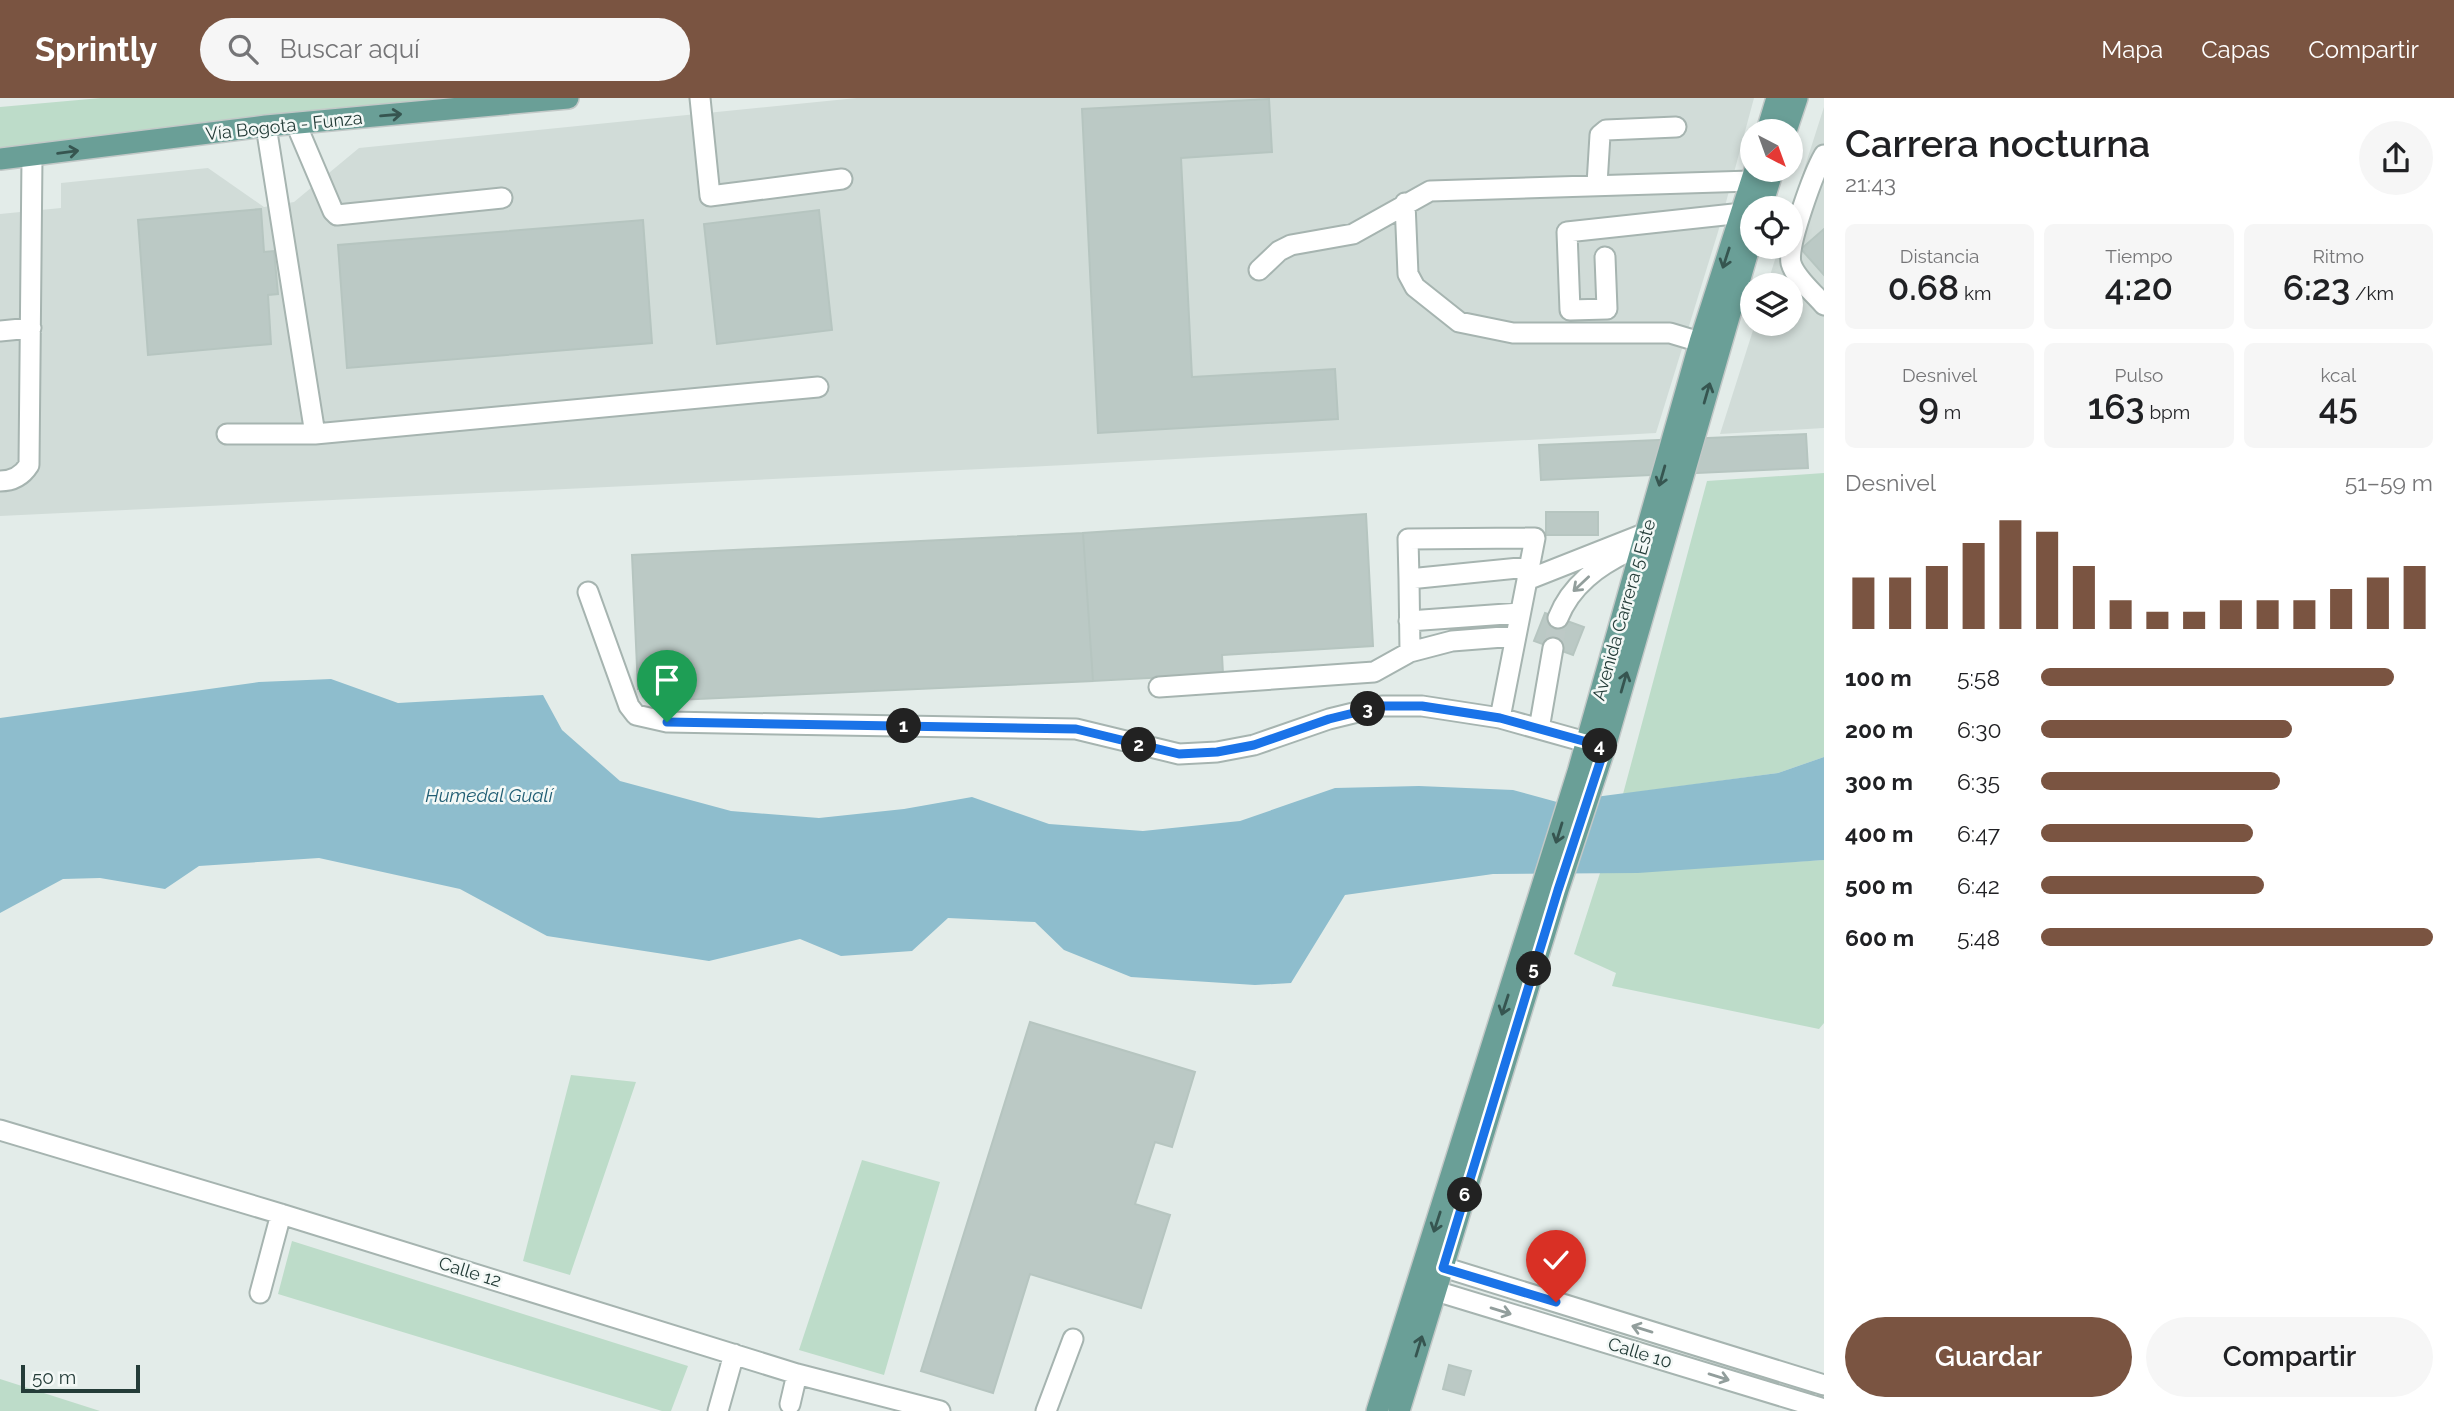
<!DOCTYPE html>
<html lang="es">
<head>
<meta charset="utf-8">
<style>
  :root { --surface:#fff; --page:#f6f6f6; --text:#202124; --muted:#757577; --accent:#7a5441 }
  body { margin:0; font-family:Raleway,sans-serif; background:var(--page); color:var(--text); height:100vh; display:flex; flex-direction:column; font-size:26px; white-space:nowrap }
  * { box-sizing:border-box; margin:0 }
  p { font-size:23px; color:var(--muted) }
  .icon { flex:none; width:38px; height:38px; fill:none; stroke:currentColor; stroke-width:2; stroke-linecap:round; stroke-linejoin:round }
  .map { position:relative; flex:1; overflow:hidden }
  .drawer { display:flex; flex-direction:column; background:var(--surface); width:630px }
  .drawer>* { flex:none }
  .needle { width:46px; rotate:139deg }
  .controls { position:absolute; left:1740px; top:21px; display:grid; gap:14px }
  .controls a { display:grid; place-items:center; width:63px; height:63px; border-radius:50%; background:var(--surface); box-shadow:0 4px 10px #0003; font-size:35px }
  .scale { position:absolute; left:21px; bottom:18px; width:119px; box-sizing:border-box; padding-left:7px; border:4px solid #243c38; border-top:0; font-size:19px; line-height:24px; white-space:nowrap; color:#243c38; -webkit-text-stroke:5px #f3f8f6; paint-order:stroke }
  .pin { position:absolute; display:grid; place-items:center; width:60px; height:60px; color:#fff; margin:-72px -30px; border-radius:50% 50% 50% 0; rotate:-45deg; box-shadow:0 0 7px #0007 }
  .pin .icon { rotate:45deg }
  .km { position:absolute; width:35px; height:35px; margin:-18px; border-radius:50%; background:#222; color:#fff; font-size:19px; line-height:35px; text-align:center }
  .round { display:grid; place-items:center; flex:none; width:74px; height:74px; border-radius:37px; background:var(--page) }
  .headline { display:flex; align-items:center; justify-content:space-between; height:119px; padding:0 21px }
  h1 { font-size:38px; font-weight:600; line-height:52px }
  .metrics { display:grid; grid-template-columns:repeat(3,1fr); gap:10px; height:119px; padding:7px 21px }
  .metrics div { display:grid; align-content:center; border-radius:10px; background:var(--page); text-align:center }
  .metrics b { font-size:35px; font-weight:600 }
  .metrics small { font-size:19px; font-weight:400 }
  .metrics p { font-size:19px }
  .chart { height:196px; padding:14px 21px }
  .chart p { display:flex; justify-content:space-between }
  .chart svg { width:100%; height:126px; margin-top:7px; stroke:var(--accent); stroke-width:6 }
  .cta { display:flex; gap:14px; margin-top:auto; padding:14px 21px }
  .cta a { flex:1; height:80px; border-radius:42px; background:var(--accent); color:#fff; font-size:28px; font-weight:600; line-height:80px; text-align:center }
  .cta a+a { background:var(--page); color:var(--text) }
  ul { padding:0 21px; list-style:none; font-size:23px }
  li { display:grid; grid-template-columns:112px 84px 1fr; align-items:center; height:52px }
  li i { height:18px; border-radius:9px; background:var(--accent) }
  header { display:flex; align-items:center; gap:42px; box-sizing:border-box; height:98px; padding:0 35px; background:var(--accent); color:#fff }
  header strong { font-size:33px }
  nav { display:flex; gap:38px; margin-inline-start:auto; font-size:24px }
  .search { width:490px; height:63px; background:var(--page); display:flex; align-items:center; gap:18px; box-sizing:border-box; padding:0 24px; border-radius:38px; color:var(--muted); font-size:26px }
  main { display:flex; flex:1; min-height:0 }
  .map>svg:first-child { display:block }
  .built { fill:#d1dcd8 }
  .green { fill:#bddcc9 }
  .water { fill:#8ebdcd }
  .building { fill:#bbc9c5; stroke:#b6c5c0; stroke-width:2 }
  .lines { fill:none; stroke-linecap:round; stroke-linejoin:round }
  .minor-tunnel { stroke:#bdc9c6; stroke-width:19; stroke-dasharray:19 10; stroke-linecap:butt }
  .minor-casing { stroke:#a6b4b0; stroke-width:23 }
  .major-casing { stroke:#c2c8c7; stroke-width:24 }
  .minor { stroke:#fff; stroke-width:19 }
  .major { stroke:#6a9f97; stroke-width:21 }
  .oneway { stroke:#365550 }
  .oneway2 { stroke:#929e9c }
  .route-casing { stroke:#fff; stroke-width:14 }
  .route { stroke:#1a73e8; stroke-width:9 }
  .labels { text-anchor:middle; stroke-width:5; stroke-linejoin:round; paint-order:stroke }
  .street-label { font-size:18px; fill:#243c38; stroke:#f3f8f6 }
  .water-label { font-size:19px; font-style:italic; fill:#215e74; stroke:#f3f8f6 }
</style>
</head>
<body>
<header>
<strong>Sprintly</strong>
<div class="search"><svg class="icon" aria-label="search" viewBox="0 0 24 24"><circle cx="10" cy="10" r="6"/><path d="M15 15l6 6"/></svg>Buscar aquí</div>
<nav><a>Mapa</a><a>Capas</a><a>Compartir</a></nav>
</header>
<main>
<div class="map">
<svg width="1824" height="1313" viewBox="0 0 1824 1313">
  <rect width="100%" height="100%" fill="#e3ece9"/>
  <!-- built -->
  <path class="built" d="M 857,0 L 1754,0 L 1718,134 L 1656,335 L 1066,367 L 0,418 L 0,116 L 61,110 L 61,85 L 208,70 L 264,109 L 294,104 L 359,50 Z
    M 1824,9 L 1824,330 L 1720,336 L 1755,226 L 1790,226 L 1790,187 L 1767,187 L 1779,149 L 1790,149 L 1790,115 Z"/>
  <!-- green -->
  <path class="green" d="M 101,0 L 475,0 L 0,51 L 0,9 Z
    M 1824,375 L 1824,659 L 1778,675 L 1623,696 L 1707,383 Z
    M 1824,762 L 1824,925 L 1819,931 L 1612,888 L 1616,875 L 1574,856 L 1600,775 Z
    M 571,977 L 636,984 L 570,1177 L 523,1163 Z
    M 862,1062 L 940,1084 L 884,1277 L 799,1252 Z
    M 292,1143 L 688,1268 L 671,1313 L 662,1313 L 278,1196 Z
    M 0,1281 L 100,1313 L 0,1313 Z"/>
  <!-- water -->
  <path class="water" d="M 331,581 L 398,605 L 543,597 L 562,632 L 620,683 L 731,713 L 819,720 L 904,711 L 972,699 L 1049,726 L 1143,733 L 1240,723 L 1335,690 L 1419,688 L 1513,692 L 1557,704 L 1778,675 L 1824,659 L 1824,762 L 1638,775 L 1493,776 L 1345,797 L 1291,885 L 1255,887 L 1131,879 L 1064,852 L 1035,824 L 948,820 L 912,853 L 841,858 L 800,841 L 709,863 L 547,838 L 460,791 L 319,760 L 199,768 L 165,791 L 100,780 L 63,781 L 0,815 L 0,620 L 259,584 Z"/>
  <!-- building -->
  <path class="building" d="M 1269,1 L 1272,54 L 1181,60 L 1192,279 L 1335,271 L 1338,321 L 1098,335 L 1082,11 Z
    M 261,111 L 264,154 L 274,153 L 278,196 L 268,197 L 271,246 L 148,257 L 138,122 Z
    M 819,112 L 832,232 L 717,246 L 704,126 Z
    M 643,122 L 652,245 L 347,270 L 338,147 Z
    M 1824,131 L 1824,177 L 1801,151 Z
    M 1806,336 L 1808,370 L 1541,382 L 1539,347 Z
    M 1546,414 L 1598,414 L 1598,437 L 1546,437 Z
    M 1366,416 L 1373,548 L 1222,557 L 1223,576 L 1093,583 L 1083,435 Z
    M 1083,435 L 1093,583 L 676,602 L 675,589 L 638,591 L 632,457 Z
    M 1545,515 L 1584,529 L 1573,557 L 1534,543 Z
    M 1030,924 L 1195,974 L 1172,1049 L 1155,1044 L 1135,1106 L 1170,1117 L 1141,1210 L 1030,1176 L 993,1295 L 921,1273 Z
    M 1449,1267 L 1471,1273 L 1464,1297 L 1443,1291 Z"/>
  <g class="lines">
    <!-- minor-tunnel -->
    <path class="minor-tunnel" d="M 1553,550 L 1558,520"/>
    <defs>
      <path id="minor" d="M 700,0 L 710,98 L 842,81
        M 296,26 L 333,113 L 337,117 L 502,100
        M 266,28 L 315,336 L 818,289
        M 1824,57 C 1814,74 1787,147 1791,165 C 1795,180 1814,195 1824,207
        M 1597,86 L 1600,37 L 1606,32 L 1676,29
        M 1405,105 L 1408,176 L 1415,189 L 1459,224 L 1513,235 L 1670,235 L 1700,244
        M 1605,159 L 1607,211 L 1570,212 L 1567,134 L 1752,114
        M 1259,172 L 1279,153 L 1291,147 L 1353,136 L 1430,93 L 1751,83
        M 0,233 L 31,230
        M 227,336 L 315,336
        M 0,383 C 13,383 22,378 29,367 L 32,59
        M 1409,481 L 1408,441 L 1535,440 L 1527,481
        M 588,494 L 629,608 L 636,617 L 667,624 L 1076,631 L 1179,656 L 1217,654 L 1254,647 L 1329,621 L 1382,608 L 1422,608 L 1500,620 L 1600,648
        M 1558,520 C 1571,487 1598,468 1629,453
        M 1409,523 L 1520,515
        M 1516,538 L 1452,543 L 1410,554 L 1409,481 L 1529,469
        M 1159,589 L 1374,574 L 1410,554
        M 1500,620 L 1527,482 L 1646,435
        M 1539,631 L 1553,550
        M 0,1032 L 281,1116 L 797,1276 L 940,1313
        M 1443,1169 L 1824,1287
        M 1427,1183 L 1436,1193 L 1449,1197 L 1824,1311
        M 260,1195 L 281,1116
        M 790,1306 L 797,1276
        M 718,1313 L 734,1256
        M 1046,1313 L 1073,1241"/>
      <path id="major" d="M 1767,33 L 1777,0
        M 1786,33 L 1797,0
        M 0,61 L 266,28 L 568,0
        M 1761,110 L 1773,72
        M 1377,1313 L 1578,674 L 1700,244 L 1755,72
        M 1399,1313 L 1558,792 L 1605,649 L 1752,139"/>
    </defs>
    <!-- minor casing -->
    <use href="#minor" class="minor-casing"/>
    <!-- major casing -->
    <use href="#major" class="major-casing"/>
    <!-- minor -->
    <use href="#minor" class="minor"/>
    <!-- major -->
    <use href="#major" class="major"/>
  </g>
  <!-- one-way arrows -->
  <defs><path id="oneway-shaft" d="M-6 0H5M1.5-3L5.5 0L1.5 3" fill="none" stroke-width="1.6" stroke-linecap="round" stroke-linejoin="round" transform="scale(1.75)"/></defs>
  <g class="oneway">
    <use href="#oneway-shaft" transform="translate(391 17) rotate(-5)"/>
    <use href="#oneway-shaft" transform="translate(68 54) rotate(-7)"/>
    <use href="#oneway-shaft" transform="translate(1726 160) rotate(108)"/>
    <use href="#oneway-shaft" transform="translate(1707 295) rotate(-74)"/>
    <use href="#oneway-shaft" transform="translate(1662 378) rotate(106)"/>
    <use href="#oneway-shaft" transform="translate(1624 584) rotate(-74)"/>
    <use href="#oneway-shaft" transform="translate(1559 735) rotate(107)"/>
    <use href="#oneway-shaft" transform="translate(1505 907) rotate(108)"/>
    <use href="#oneway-shaft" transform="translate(1437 1124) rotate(108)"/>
    <use href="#oneway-shaft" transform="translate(1419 1248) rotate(-73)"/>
  </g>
  <g class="oneway2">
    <use href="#oneway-shaft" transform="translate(1581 486) rotate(137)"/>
    <use href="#oneway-shaft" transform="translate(1501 1213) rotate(17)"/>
    <use href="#oneway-shaft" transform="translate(1642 1231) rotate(-163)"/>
    <use href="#oneway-shaft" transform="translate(1719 1279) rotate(17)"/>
  </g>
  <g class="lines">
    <defs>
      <path id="route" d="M 667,624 L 1076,631 L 1179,656 L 1217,654 L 1254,647 L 1329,621 L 1382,608 L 1422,608 L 1500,620 L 1605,649 L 1558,792 L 1443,1170 L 1556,1204"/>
    </defs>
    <!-- route casing -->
    <use href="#route" class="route-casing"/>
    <!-- route -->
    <use href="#route" class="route"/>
  </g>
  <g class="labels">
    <!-- street labels -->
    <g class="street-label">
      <text transform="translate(284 28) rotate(-6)" y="6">Vía Bogota - Funza</text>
      <text transform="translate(1624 512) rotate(-74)" y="6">Avenida Carrera 5 Este</text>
      <text transform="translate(470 1174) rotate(17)" y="6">Calle 12</text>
      <text transform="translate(1640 1255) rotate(17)" y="6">Calle 10</text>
    </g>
    <!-- water labels -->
    <g class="water-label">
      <text x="489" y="704">Humedal Gualí</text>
    </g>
  </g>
</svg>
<div class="controls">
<a><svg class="needle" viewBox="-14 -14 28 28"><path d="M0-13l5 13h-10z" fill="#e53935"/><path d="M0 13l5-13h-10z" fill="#757577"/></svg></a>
<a><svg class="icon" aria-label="locate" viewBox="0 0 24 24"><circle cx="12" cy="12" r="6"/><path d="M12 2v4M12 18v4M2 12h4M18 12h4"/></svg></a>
<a><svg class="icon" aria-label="layers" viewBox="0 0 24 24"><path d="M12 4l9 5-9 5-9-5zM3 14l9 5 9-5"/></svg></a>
</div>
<div class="scale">50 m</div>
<div class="pin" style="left:667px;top:624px;background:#1e9e55"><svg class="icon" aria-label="arrive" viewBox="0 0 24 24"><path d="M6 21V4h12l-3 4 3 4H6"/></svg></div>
<div class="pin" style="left:1556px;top:1204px;background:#d93025"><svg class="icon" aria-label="check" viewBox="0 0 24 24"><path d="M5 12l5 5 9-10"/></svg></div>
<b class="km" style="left:904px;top:628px">1</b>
<b class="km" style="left:1139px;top:647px">2</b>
<b class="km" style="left:1368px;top:611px">3</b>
<b class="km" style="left:1600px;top:648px">4</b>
<b class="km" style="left:1534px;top:871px">5</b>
<b class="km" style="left:1465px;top:1097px">6</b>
</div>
<section class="drawer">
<div class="headline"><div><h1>Carrera nocturna</h1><p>21:43</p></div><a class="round"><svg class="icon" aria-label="share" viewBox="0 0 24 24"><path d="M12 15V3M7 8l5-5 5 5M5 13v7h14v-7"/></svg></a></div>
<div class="metrics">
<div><p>Distancia</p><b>0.68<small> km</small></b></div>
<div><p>Tiempo</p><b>4:20</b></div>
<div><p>Ritmo</p><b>6:23<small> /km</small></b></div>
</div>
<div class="metrics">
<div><p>Desnivel</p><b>9<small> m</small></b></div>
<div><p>Pulso</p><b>163<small> bpm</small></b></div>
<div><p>kcal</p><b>45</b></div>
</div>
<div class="chart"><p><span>Desnivel</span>51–59 m</p>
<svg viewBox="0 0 160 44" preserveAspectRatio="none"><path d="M5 44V26M15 44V26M25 44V22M35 44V14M45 44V6M55 44V10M65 44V22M75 44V34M85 44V38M95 44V38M105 44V34M115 44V34M125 44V34M135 44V30M145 44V26M155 44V22"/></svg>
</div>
<ul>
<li><b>100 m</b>5:58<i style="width:90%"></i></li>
<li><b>200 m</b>6:30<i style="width:64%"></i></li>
<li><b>300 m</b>6:35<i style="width:61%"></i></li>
<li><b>400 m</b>6:47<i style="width:54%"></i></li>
<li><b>500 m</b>6:42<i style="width:57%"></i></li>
<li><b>600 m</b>5:48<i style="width:100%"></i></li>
</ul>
<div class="cta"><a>Guardar</a><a>Compartir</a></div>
</section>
</main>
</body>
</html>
